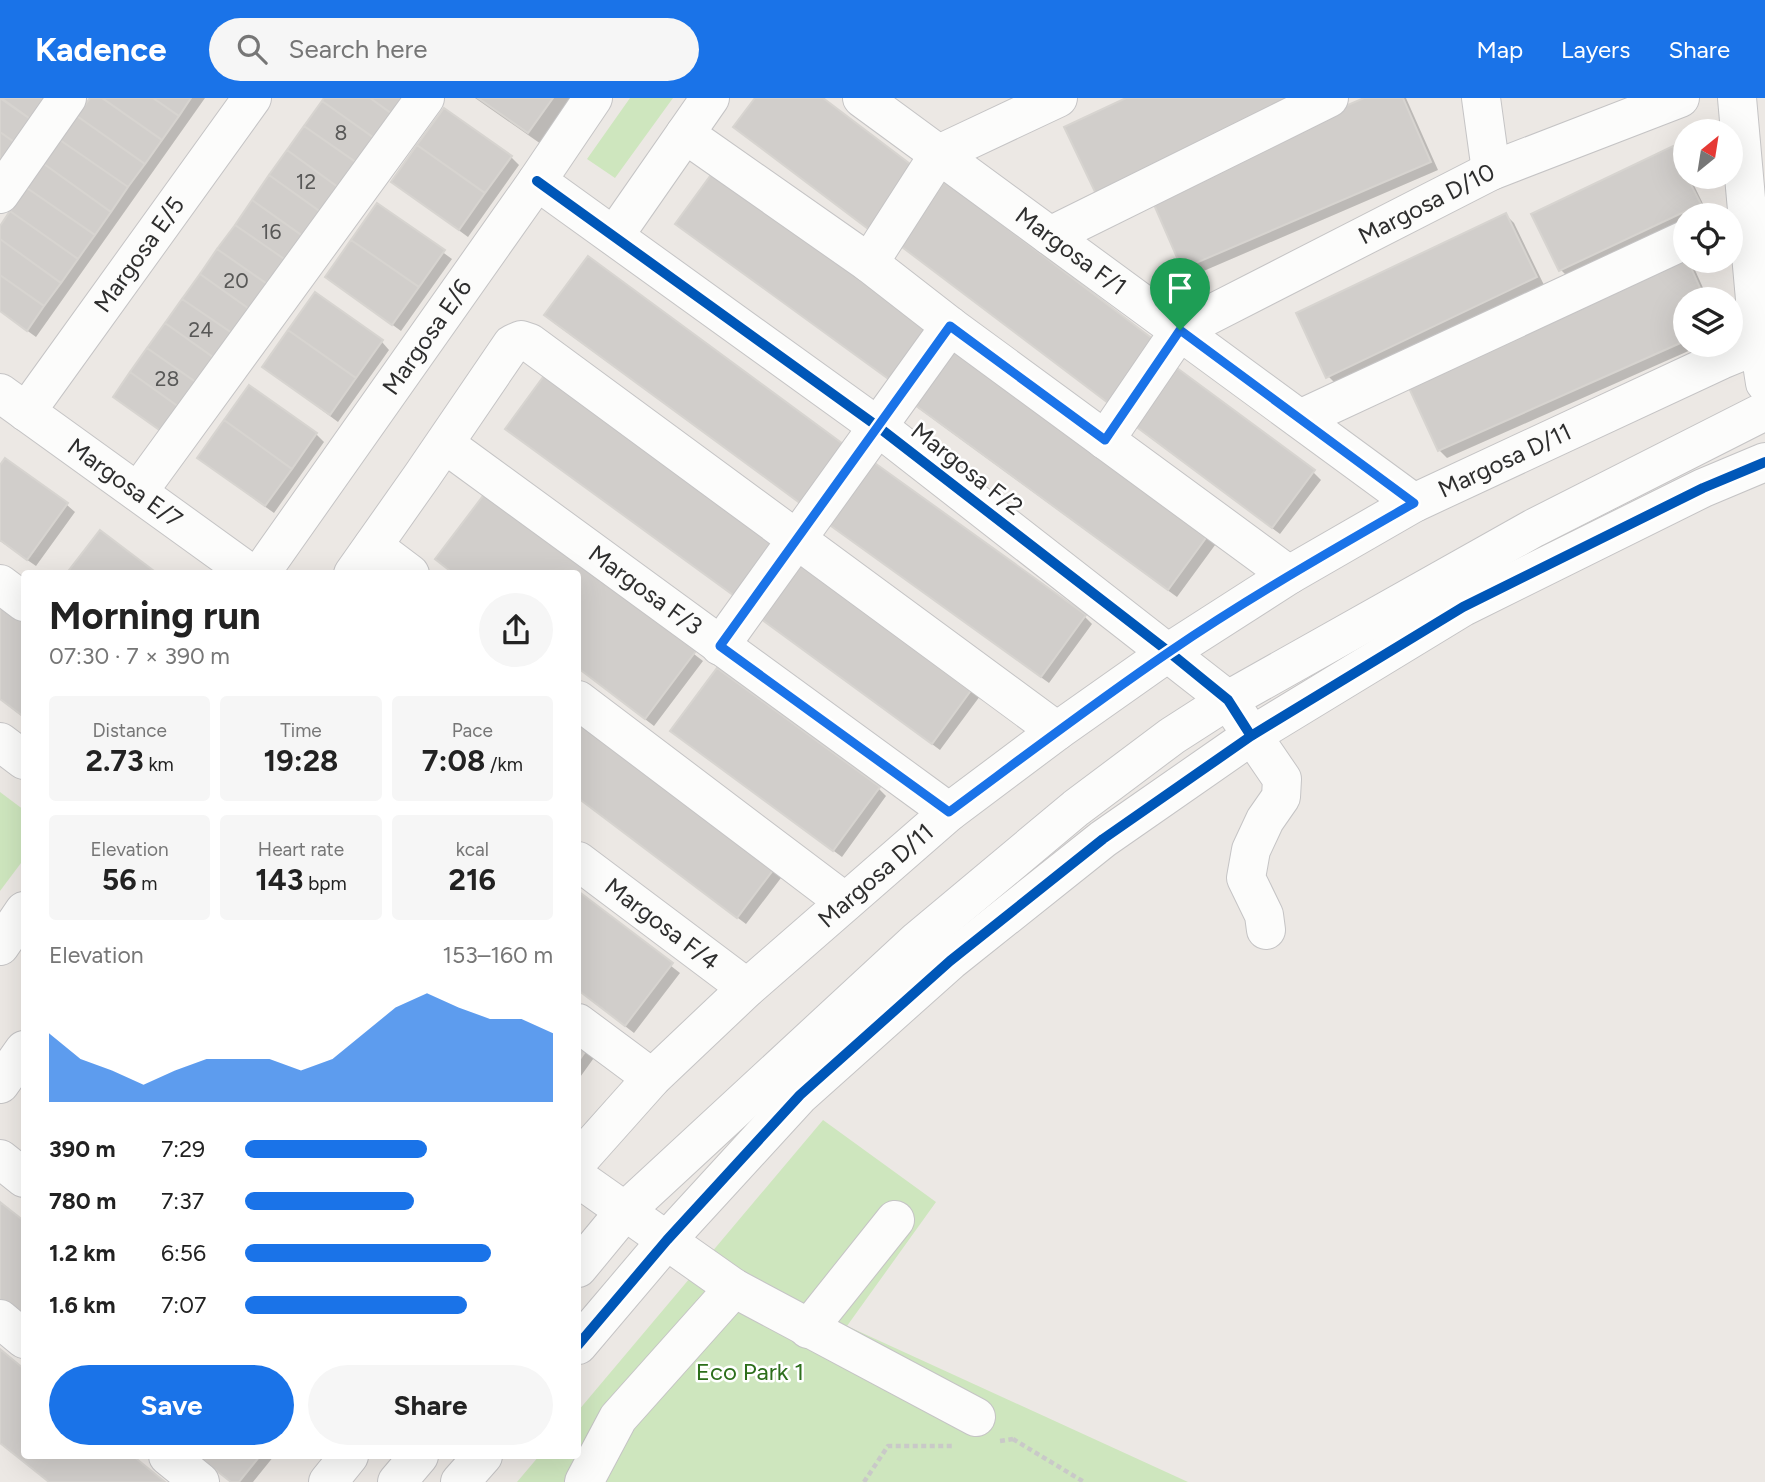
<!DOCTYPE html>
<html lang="en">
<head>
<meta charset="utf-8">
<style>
  :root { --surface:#fff; --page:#f6f6f6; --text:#222; --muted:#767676; --accent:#1a73e8 }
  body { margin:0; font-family:Figtree,sans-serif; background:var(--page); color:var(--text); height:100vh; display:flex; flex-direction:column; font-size:26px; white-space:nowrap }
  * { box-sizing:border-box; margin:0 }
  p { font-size:23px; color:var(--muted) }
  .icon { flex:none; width:38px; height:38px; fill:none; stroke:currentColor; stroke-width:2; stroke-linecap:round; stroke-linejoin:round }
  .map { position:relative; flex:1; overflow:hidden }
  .panel { position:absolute; left:21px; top:472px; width:560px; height:889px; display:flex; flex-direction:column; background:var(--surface); border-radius:7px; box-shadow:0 7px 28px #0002 }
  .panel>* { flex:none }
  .needle { width:46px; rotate:30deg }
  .buttons { position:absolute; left:1673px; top:21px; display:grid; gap:14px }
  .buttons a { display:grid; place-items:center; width:70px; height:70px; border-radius:50%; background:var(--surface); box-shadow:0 7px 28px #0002; font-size:35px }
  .pin { position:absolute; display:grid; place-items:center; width:60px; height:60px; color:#fff; margin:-72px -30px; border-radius:50% 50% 50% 0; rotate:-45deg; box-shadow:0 0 7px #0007 }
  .pin .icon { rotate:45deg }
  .round { display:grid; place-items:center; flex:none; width:74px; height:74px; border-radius:37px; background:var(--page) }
  .summary { display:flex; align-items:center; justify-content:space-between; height:119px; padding:0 28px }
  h1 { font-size:38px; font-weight:700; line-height:52px }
  .metrics { display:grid; grid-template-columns:repeat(3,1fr); gap:10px; height:119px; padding:7px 28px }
  .metrics div { display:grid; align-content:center; border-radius:7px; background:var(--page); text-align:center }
  .metrics b { font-size:30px; font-weight:700 }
  .metrics small { font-size:19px; font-weight:400 }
  .metrics p { font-size:19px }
  .chart { height:196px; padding:14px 28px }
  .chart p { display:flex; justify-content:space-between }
  .chart svg { width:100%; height:126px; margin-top:7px; fill:var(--accent); opacity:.7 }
  .button { display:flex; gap:14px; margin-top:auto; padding:14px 28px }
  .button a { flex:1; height:80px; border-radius:42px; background:var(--accent); color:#fff; font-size:28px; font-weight:700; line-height:80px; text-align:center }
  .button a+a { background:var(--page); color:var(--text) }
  ul { padding:0 28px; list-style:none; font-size:23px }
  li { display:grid; grid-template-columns:112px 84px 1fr; align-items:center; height:52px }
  li i { height:18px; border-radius:9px; background:var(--accent) }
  header { display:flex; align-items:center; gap:42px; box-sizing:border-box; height:98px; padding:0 35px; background:var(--accent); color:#fff }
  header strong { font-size:33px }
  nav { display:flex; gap:38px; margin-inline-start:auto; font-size:24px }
  .search { width:490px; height:63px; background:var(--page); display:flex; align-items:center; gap:18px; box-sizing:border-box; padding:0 24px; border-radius:38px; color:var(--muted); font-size:26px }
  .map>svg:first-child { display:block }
  .green { fill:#cee6be }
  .shadow { fill:#0003 }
  .building { fill:#d1cecb; stroke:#d7d4d0; stroke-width:2 }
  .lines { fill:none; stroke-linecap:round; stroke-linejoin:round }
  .minor-casing { stroke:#c5c4c5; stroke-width:40 }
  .path { stroke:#c9c9c8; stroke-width:4.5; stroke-dasharray:5 3.5; stroke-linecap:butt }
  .minor { stroke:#fcfcfb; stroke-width:38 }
  .cycleway-casing { stroke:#fff; stroke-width:15 }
  .cycleway { stroke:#0057b8; stroke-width:10 }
  .route-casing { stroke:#fff; stroke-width:14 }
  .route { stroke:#1a73e8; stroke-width:9 }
  .labels { text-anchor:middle; stroke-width:5; stroke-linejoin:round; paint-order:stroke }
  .number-label { font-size:21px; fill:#585857 }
  .street-label { font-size:24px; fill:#2e2e2e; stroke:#fff }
  .park-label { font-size:24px; fill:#2c6e1b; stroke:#fff }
</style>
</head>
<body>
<header>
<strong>Kadence</strong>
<div class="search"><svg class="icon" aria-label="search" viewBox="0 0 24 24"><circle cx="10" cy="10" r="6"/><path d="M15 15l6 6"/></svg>Search here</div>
<nav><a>Map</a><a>Layers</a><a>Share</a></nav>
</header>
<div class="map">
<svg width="1765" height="1384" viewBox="0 0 1765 1384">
  <rect width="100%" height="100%" fill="#ece8e4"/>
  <!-- green -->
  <path class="green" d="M 630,0 L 673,0 L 615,80 L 587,61 Z
    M 0,694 L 24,712 L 24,761 L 0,793 Z
    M 823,1022 L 936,1104 L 847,1228 L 1188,1384 L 517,1384 L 539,1358 L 578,1358 L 578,1313 Z"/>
  <!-- shadow -->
  <path class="shadow" d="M 93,0 L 205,0 L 36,239 L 0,213 L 0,131 Z
    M 475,0 L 573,0 L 541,46 Z
    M 1368,0 L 1406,0 L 1438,72 L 1192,178 L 1184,170 Z
    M 1672,51 L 1680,58 L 1685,69 L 1685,79 L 1690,79 L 1707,114 L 1701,117 L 1685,117 L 1685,125 L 1569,180 L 1561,172 L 1534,116 Z
    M 511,59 L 519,67 L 468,139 L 393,84 Z
    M 716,73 L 898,288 L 677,126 Z
    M 378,107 L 452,161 L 401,233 L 327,179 Z
    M 1506,117 L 1514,125 L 1544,187 L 1336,286 L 1328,278 Z
    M 1685,163 L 1691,163 L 1708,201 L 1685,201 L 1685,247 L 1702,247 L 1447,360 L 1439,352 Z
    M 546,217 L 809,411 L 554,225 Z
    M 382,244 L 389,252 L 338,324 L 264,269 Z
    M 550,274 L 749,508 L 508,331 Z
    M 914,307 L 1218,443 L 1177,499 Z
    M 1144,335 L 1313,374 L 1321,382 L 1280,436 Z
    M 316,336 L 324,344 L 274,415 L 207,367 Z
    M 0,370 L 67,407 L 75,414 L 36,468 L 0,443 Z
    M 486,396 L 703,563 L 654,628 L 578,570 L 578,476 L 454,476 Z
    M 830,427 L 1084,518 L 1092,526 L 1049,585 Z
    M 0,495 L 24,513 L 24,620 L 0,601 Z
    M 759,518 L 986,590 L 940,652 Z
    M 578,613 L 787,772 L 746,826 L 578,700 Z
    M 672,633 L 878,690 L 886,698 L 842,759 Z
    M 578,795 L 680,875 L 634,935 L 578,892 Z
    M 578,941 L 596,957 L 578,982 Z
    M 0,1106 L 24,1125 L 24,1220 L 0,1201 Z
    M 0,1253 L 24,1273 L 24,1358 L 130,1358 L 162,1384 L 49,1384 L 0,1344 Z
    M 199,1358 L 274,1358 L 253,1384 L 232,1384 Z"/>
  <!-- building -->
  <path class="building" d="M 0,0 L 43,30 L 27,53 L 0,34 Z
    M 1,0 L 52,0 L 43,30 Z
    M 90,0 L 102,0 L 162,42 L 145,66 L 77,18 Z
    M 102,0 L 153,0 L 179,18 L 162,42 Z
    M 153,0 L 191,0 L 179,18 Z
    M 324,0 L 370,0 L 395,18 L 377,42 L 322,3 Z
    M 370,0 L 407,0 L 395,18 Z
    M 478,0 L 553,0 L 528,35 Z
    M 755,0 L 823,0 L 918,72 L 871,133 L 733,29 Z
    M 1126,0 L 1300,0 L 1096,96 L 1064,29 Z
    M 1364,0 L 1403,0 L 1431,64 L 1182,171 L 1148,93 Z
    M 322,3 L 377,42 L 360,67 L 304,28 Z
    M 444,10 L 512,58 L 485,95 L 417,47 Z
    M 77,18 L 145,66 L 128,89 L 60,42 Z
    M 304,28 L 360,67 L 342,92 L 287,52 Z
    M 0,34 L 27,53 L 0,70 Z
    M 60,42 L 128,89 L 111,114 L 44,66 Z
    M 417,47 L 485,95 L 459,132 L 391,84 Z
    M 1673,48 L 1685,79 L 1687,79 L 1701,106 L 1559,173 L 1531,116 Z
    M 287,52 L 342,92 L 325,117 L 269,77 Z
    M 44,66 L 111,114 L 95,137 L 27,90 Z
    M 716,70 L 930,226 L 890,282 L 675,126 Z
    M 269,77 L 325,117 L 307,141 L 252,102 Z
    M 945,83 L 1158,245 L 1111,307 L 898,146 Z
    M 27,90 L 95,137 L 78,161 L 10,113 Z
    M 252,102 L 307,141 L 290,165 L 235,127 Z
    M 377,105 L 445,152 L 419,189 L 351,142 Z
    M 10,113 L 78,161 L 61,185 L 0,141 L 0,128 Z
    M 1506,115 L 1537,179 L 1326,280 L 1296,215 Z
    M 235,127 L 290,165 L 273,190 L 217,151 Z
    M 0,141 L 61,185 L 44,208 L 0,177 Z
    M 351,142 L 419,189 L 392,227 L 325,179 Z
    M 217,151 L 273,190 L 255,215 L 200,176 Z
    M 588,158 L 843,346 L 800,405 L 544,217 Z
    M 1685,163 L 1688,163 L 1705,201 L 1685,201 L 1685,243 L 1438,353 L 1403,277 Z
    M 200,176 L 255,215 L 238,239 L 182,201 Z
    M 0,177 L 44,208 L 27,233 L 0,213 Z
    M 315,194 L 383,242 L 356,280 L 288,232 Z
    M 182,201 L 238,239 L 220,264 L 165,225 Z
    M 165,225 L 220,264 L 203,289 L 147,250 Z
    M 288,232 L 356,280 L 330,317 L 262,269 Z
    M 947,241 L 1211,433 L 1168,492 L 904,299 Z
    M 147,250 L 203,289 L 186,314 L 130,274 Z
    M 1177,270 L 1315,372 L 1272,430 L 1134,327 Z
    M 549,271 L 784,442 L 740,502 L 505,331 Z
    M 130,274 L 186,314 L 168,338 L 113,299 Z
    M 249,287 L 317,335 L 292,371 L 224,322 Z
    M 224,322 L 292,371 L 265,408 L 197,360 Z
    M 865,358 L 1086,517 L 1041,579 L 820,420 Z
    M 5,360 L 68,405 L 27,462 L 0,442 L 0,367 Z
    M 486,394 L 696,553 L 645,621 L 578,570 L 578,476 L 454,476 L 435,461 Z
    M 100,432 L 158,476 L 66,476 Z
    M 804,453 L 980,580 L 932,646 L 757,518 Z
    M 0,493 L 24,511 L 24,619 L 0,601 Z
    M 717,570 L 880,689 L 833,753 L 670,633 Z
    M 578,611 L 780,763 L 737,820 L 578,700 Z
    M 578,793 L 673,865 L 625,928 L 578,892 Z
    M 578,939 L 589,948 L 578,964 Z
    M 0,1104 L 24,1123 L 24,1221 L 0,1201 Z
    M 0,1251 L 24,1271 L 24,1358 L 133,1358 L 165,1384 L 49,1384 L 0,1345 Z
    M 198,1358 L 260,1358 L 239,1384 L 231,1384 Z"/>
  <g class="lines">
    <defs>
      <g id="minor">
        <path id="s1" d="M 862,0 L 1414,405"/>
        <path d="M 1481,0 L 1491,73"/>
        <path d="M 1737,0 L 1759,246 L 1765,285"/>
        <path d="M 685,36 L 869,165 L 950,228 L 1289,477"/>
        <path d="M 537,83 L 877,328 L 1228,602 L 1282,681 L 1281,699 L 1265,722 L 1251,752 L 1246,780 L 1264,817 L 1266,832"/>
        <path d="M 0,96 L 67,0"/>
        <path d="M 614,138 L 710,0"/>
        <path d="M 1050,138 L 1329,0"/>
        <path d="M 869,165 L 939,56 L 1058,0"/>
        <path id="s2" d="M 0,295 L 251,476"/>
        <path id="s3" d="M 26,314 L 252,0"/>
        <path d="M 1300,321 L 1685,142"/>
        <path id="s4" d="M 1105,342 L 1180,232 L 1491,73 L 1680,0"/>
        <path id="s5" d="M 445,346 L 949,714"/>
        <path d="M 138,394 L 425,0"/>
        <path d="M 373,448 L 410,476"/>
        <path id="s6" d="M 260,476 L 537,83 L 593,0"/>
        <path d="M 353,476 L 422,378 L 512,246 L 521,242 L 530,245 L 1057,633"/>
        <path d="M 0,486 L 24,504"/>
        <path d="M 720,548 L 950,228"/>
        <path d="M 578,602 L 845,804"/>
        <path d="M 0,644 L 24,662"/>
        <path id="s7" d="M 578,763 L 747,890"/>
        <path d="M 0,848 L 24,813"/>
        <path d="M 578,925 L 652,980"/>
        <path d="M 0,986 L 24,952"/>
        <path d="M 0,1061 L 24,1080"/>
        <path id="s8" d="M 578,1063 L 652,980 L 747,890 L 949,714 L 1057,633 L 1169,554 L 1289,477 L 1414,405 L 1721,262 L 1765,244"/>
        <path d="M 578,1080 L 734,1190 L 976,1319"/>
        <path d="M 578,1170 L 625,1113 L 918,842 L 1076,710 L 1172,638 L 1228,602 L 1534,430 L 1765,313"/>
        <path d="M 0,1221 L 24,1241"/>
        <path d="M 808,1231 L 895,1122"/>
        <path d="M 578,1247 L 667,1142 L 800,997 L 950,863 L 1103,741 L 1251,638 L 1463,509 L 1703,390 L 1765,364"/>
        <path d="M 168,1358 L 200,1384"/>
        <path d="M 328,1384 L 349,1358"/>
        <path d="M 397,1384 L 419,1358"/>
        <path d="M 460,1384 L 483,1358"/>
        <path d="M 584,1384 L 618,1320 L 734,1190"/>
      </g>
    </defs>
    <!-- minor casing -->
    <use href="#minor" class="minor-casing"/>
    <!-- path -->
    <path class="path" d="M 1013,1341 L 1084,1384
      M 1000,1343 L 1013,1341
      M 864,1384 L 888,1348 L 953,1348"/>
    <!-- minor -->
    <use href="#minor" class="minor"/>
    <defs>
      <path id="cycleway" d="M 537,83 L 877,328 L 1169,554 L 1228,602 L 1251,638
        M 578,1247 L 667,1142 L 800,997 L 950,863 L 1103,741 L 1251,638 L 1463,509 L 1703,390 L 1765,364"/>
    </defs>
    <!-- cycleway casing -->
    <use href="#cycleway" class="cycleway-casing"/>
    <!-- cycleway -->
    <use href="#cycleway" class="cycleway"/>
  </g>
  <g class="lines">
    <defs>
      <path id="route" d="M 950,228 L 1105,342 L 1180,232 L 1414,405 C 1331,453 1248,500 1169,554 C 1094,605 1022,660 949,714 L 720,548 Z"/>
    </defs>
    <!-- route casing -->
    <use href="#route" class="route-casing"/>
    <!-- route -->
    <use href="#route" class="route"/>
  </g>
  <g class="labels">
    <!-- number labels -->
    <g class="number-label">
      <text x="341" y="42">8</text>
      <text x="306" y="91">12</text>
      <text x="271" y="141">16</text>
      <text x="236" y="190">20</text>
      <text x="201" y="239">24</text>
      <text x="167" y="288">28</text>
    </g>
    <!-- street labels -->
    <g class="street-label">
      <text dy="8" stroke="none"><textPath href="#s4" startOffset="410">Margosa D/10</textPath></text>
      <text dy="8" stroke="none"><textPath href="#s1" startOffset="259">Margosa F/1</textPath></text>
      <text dy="8" stroke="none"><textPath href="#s3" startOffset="194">Margosa E/5</textPath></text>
      <text dy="8" stroke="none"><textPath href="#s6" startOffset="290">Margosa E/6</textPath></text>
      <text dy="8" stroke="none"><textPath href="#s8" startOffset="1169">Margosa D/11</textPath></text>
      <text transform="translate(967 371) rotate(38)" y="8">Margosa F/2</text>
      <text dy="8" stroke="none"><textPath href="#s2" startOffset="154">Margosa E/7</textPath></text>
      <text dy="8" stroke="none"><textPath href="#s5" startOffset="248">Margosa F/3</textPath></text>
      <text dy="8" stroke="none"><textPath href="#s8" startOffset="413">Margosa D/11</textPath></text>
      <text dy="8" stroke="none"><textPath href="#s7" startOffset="105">Margosa F/4</textPath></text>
    </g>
    <!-- park labels -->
    <g class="park-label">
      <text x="750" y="1282">Eco Park 1</text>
    </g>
  </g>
</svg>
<div class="buttons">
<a><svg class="needle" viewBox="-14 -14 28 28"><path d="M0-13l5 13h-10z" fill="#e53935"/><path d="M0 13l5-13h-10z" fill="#767676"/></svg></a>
<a><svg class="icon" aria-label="locate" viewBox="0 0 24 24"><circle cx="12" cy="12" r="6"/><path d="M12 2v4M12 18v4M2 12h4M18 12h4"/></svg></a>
<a><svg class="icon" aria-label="layers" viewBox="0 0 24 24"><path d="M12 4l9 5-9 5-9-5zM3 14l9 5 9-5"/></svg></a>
</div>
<div class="pin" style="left:1180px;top:232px;background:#1e9e55"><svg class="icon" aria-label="arrive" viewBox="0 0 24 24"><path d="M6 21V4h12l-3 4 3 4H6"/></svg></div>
<section class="panel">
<div class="summary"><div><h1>Morning run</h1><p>07:30 · 7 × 390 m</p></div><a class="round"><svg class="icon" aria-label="share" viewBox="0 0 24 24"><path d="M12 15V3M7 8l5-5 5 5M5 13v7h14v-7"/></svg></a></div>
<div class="metrics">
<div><p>Distance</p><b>2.73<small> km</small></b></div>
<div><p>Time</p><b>19:28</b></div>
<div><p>Pace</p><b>7:08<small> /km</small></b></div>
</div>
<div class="metrics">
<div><p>Elevation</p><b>56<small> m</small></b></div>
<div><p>Heart rate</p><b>143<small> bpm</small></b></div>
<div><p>kcal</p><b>216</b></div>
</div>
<div class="chart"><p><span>Elevation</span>153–160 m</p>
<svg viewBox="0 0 160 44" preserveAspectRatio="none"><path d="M0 44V20L10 29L20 33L30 38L40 33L50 29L60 29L70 29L80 33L90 29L100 20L110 11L120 6L130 11L140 15L150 15L160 20V44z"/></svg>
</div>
<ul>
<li><b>390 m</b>7:29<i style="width:59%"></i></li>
<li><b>780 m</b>7:37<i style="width:55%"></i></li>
<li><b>1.2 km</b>6:56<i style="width:80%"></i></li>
<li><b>1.6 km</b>7:07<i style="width:72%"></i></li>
</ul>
<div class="button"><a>Save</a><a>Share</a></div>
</section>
</div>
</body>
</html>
